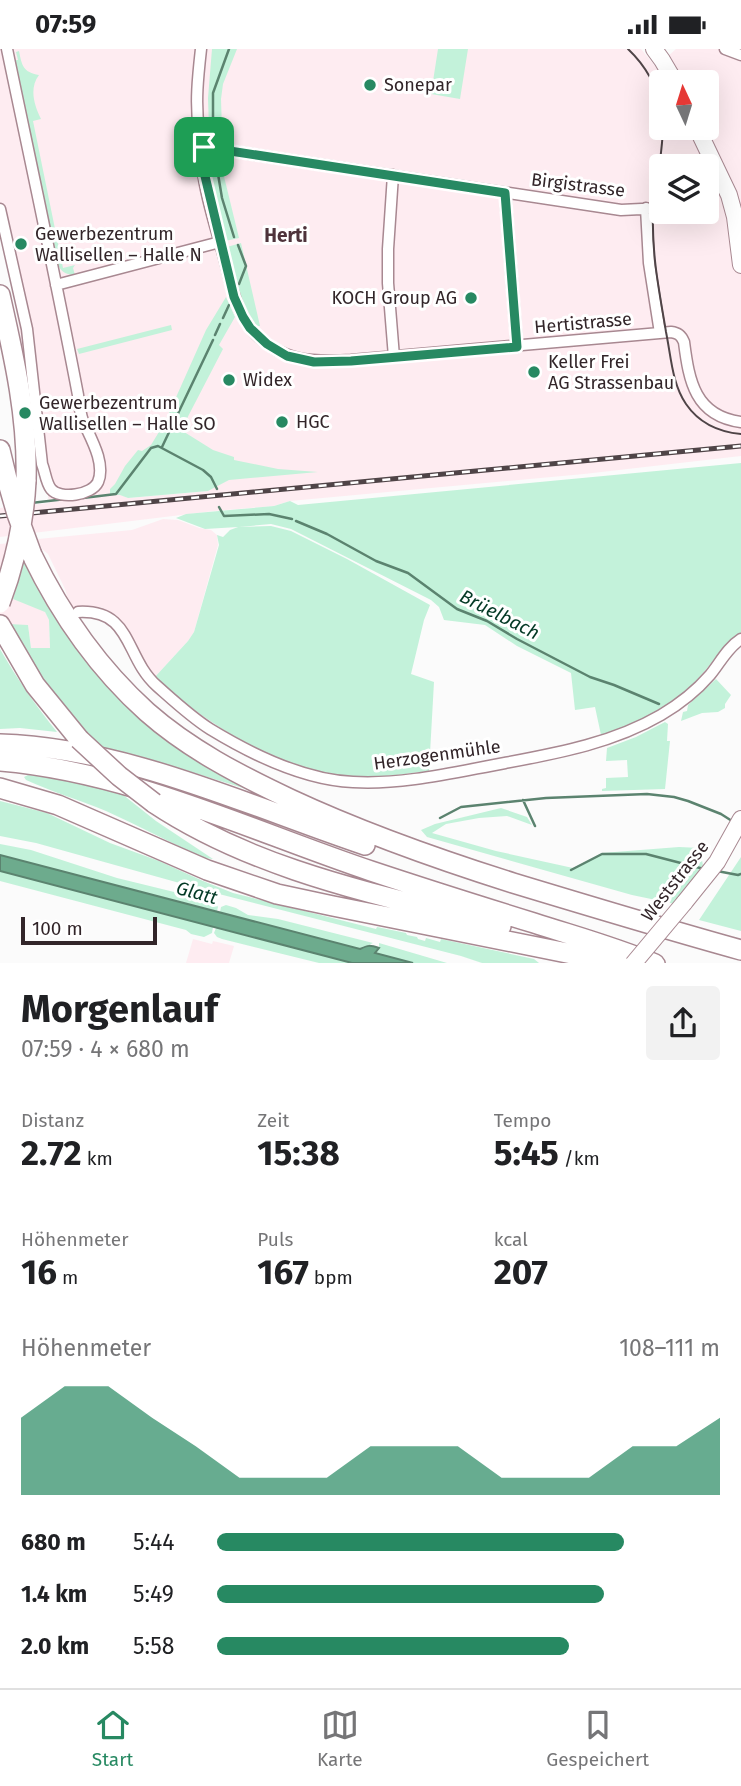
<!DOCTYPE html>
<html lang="de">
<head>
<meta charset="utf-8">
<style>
  :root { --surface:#fff; --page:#f2f2f2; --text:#202124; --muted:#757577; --line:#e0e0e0; --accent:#278962 }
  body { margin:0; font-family:"Fira Sans",sans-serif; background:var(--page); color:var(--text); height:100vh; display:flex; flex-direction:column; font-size:26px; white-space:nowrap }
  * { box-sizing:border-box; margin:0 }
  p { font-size:23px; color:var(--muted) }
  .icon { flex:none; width:38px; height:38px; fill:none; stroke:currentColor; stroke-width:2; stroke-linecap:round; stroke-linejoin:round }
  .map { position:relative; height:914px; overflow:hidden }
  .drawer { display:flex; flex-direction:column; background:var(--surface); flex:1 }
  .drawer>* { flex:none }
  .needle { width:46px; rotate:356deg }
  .tools { position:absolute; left:649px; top:21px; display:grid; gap:14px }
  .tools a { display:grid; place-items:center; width:70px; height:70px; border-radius:7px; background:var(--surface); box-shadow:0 7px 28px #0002; font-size:35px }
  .scale { position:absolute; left:21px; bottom:18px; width:136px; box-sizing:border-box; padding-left:7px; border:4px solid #322529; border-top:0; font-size:19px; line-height:24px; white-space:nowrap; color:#322529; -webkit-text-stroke:5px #fff; paint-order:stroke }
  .pin { position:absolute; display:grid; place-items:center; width:60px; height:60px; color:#fff; margin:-30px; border-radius:14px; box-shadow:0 4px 10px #0006 }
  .round { display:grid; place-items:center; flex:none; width:74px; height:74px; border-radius:7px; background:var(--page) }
  .overview { display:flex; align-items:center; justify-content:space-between; height:119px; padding:0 21px }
  h1 { font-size:38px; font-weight:700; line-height:52px }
  .stats { display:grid; grid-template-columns:repeat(3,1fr); gap:10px; height:119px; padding:7px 21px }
  .stats div { display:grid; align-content:center }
  .stats b { font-size:35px; font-weight:700 }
  .stats small { font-size:19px; font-weight:400 }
  .stats p { font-size:19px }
  .chart { height:196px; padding:14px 21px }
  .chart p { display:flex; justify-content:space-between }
  .chart svg { width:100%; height:126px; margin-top:7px; fill:var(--accent); opacity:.7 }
  ul { padding:0 21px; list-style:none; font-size:23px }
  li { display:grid; grid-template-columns:112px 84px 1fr; align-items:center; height:52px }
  li i { height:18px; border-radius:9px; background:var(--accent) }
  .status { display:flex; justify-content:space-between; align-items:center; height:49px; padding:0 35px; background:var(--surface); direction:ltr }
  .status svg { height:19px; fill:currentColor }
  .tabs { display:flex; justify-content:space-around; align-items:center; height:98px; border-top:2px solid var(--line); background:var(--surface); font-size:19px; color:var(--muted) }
  .tabs a { display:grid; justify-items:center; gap:4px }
  .tabs .selected { color:var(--accent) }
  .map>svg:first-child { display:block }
  .built { fill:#feecf1; fill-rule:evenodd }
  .green { fill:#c3f2da }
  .water { fill:#6dab8d; stroke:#5b836f; stroke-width:2 }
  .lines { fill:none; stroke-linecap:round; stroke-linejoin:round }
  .stream { stroke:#5b836f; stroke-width:2.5 }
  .street-casing { stroke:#a88891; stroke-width:13 }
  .secondary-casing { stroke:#a88891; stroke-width:18 }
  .highway-casing { stroke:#a88891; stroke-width:22 }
  .street { stroke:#fff; stroke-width:10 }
  .secondary { stroke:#fff; stroke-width:16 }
  .highway { stroke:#fff; stroke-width:19 }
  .tram { stroke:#4f4447; stroke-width:2 }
  .rail-casing { stroke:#4f4447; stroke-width:5 }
  .rail { stroke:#fff; stroke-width:2.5; stroke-dasharray:8; stroke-linecap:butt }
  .secondary-bridge-casing { stroke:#a88891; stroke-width:18; stroke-linecap:butt }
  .highway-bridge-casing { stroke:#a88891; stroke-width:22; stroke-linecap:butt }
  .secondary-bridge { stroke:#fff; stroke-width:16 }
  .highway-bridge { stroke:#fff; stroke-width:19 }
  .route-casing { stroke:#fff; stroke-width:14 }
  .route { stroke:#278962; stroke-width:9 }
  .poi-dot { fill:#278962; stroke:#fff; stroke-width:2.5 }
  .labels { text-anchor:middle; stroke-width:6; stroke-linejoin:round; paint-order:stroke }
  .poi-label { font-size:18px; fill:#322529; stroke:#fff; text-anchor:start }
  .street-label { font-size:18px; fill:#322529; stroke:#fff }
  .neighbourhood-label { font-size:19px; font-weight:bold; fill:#4e333b; stroke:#fff }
  .water-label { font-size:19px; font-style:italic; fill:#033925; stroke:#fff }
</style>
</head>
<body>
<div class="status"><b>07:59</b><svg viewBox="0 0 49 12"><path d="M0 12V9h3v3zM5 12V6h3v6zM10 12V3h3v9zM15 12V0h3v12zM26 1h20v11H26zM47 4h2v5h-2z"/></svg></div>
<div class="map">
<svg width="741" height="915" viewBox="0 0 741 915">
  <rect width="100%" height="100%" fill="#fbfbfb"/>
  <!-- built -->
  <path class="built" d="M 0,0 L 641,0 L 656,18 L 676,0 L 734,0 L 741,3 L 741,407 L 584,425 L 290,452 L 274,457 L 214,462 L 0,488 L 0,459 L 49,454 L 0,167 ZM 662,33 L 707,33 L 707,79 L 662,79 ZM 662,117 L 707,117 L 707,163 L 662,163 ZM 228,431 L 208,442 L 128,449 L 121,446 Z
    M 163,470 L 178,471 L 199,479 L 211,481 L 217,486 L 218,496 L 194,583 L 188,592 L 154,629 L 143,612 L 123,575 L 116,566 L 101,558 L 73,558 L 67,547 L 65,540 L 48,505 L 42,500 L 38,490 L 132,481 Z
    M 21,493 L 45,563 L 49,571 L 50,600 L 31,599 L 28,576 L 0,594 L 0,495 Z
    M 193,890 L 212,895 L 213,892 L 234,897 L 229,914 L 186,914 Z"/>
  <!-- green -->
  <path class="green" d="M 212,0 L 237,0 L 223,35 L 221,50 L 222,81 L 209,80 L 208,49 Z
    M 438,0 L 468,0 L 460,50 L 431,45 Z
    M 19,2 C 22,17 23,23 39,26 C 29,39 34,56 41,70 L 33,72 L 63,219 L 75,216 L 73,219 L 75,226 C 64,226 60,221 56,212 L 15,11 L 18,11 L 16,3 Z
    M 216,108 L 220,111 L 239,189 L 225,192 L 209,124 L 211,113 Z
    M 241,194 L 260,277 L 256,277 L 242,252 L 227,198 Z
    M 226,248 L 235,268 L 219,296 L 223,300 L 181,381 L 213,401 L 234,408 L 234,411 L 278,420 L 318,423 L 229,431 L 208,442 L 128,449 L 120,446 L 110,446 L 110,440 L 115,435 L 125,417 L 138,401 L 142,402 L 151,396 L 165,373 L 206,281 Z
    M 171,276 L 172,281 L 79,305 L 77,300 Z
    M 741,414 L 741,584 C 723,596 711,616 696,632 C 673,656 633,677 601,686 L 595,658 L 575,661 L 571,624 L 517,597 L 485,576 L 444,571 L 439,558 L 431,551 L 291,480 L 271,475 L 239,478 L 271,477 L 291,482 L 347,510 L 430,556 L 424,571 L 411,625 L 434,633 L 429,722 C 402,725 375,730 348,728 C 278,723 206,673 154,629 L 188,592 L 194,583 L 219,496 L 217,486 L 223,488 L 230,481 L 238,478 L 205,480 L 176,469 L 186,465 L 274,457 L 290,452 L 298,456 Z
    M 25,509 L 87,611 L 259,744 L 146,709 L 97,697 L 61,658 L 29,613 L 8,575 L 28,576 L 31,599 L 50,599 L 49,571 L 45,563 L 13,550 Z
    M 0,600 C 17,630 36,657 57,683 L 20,679 L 0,680 Z
    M 716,630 L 731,646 L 725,655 L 725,659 L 718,663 L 702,664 L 681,672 L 683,663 L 687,662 L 688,656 Z
    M 665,673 L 668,675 L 667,692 L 670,692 L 665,740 L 602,742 L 602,740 L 606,739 L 606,729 L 628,728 L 627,711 L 606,712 L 607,699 L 636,688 Z
    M 28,726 L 45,728 L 117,741 L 156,772 L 213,810 L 204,809 C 171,794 139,777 106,762 C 80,751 52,743 26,731 L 24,728 Z
    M 0,752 L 47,764 L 110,794 L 159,812 L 203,832 L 233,844 L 376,880 L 377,878 L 406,884 L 407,886 L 417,888 L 418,890 L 425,892 L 426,889 L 440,893 L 441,890 L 534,910 L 539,914 L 482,914 L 461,907 L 219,845 L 36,794 L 0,787 Z
    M 501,759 L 527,768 L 532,776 L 507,767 L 479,769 L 446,775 L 432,784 L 496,802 L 573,819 L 602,804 L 679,798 L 700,799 L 704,823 L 675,855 L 632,846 L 427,788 L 421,781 L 435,775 Z
    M 0,795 L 31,801 L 117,829 L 215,853 L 218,858 L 217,862 L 0,806 Z
    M 741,808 L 741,882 L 699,871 Z
    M 0,822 L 213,878 L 212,884 L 204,888 L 191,885 L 186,881 L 0,832 Z
    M 226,856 L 236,859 L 248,866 L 278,870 L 373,894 L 360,900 L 220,863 L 221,858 Z
    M 216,879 L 352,914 L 319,914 L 222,890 L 217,888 L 214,884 Z
    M 379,894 L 447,914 L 413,914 L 374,904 L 379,899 Z"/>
  <!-- water -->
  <path class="water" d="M 0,806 L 360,900 C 368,896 370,896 379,899 L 375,904 L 413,914 L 352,914 L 0,822 Z"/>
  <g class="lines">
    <!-- stream -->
    <path class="stream" d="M 213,83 L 213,44 L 229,0
      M 216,113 L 222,149 L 234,188
      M 238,196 L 246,217 L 239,235
      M 223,269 L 229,256
      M 215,286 L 220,275
      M 162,398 L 213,291
      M 83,449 L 116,445 L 151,399 L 158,397 L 203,421 L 211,428 L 217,440
      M 31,454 L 66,450
      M 219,458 L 224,467 L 269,465 L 292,470
      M 296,472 L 327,485 L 376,512 L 408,524 L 457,560 L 487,572 L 517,590 L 590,628 L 614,636 L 659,655
      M 523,751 L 535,777
      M 440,769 L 461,758 L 546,749 L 647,745 L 674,748 L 688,752 L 721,765 L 732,772
      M 571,821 L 602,805 L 646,805 L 704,820
      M 717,822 L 738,826 L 741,825"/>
    <defs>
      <path id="street" d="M 201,0 C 198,27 195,54 199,81 C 200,88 204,94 204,101 C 204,108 203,116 203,123 C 206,150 218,185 225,212 C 231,235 236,262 252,281 C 280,313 312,313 351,311 L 671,283 C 678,284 681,286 684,293 C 689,332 695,367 741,373
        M 725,0 L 741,6
        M 204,98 L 621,161 L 662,159
        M 393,126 L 388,200 L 388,234 L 394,308
        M 505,144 L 517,298
        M 646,159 L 649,214 L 660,284
        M 0,160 L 27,280 L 42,415 C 45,422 46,434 51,440 C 60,451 92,446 98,433 C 106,414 90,388 83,372 C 80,364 79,354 78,346 C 56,230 31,115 7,0
        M 56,236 L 220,193
        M 78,563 C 133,560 124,608 157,637 C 174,652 191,668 210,680 C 251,705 305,731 353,733 C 403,736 455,723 505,714 C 558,704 613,694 661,666 C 678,656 697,641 710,626 C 720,614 727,599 741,590"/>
      <path id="secondary" d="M 654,0 L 662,11 L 675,33
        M 697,79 L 729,146 L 735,168 L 741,216
        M 684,854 L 717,813 L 741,770"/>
      <path id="highway" d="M 0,246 C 14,308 28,368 26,432
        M 0,401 L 8,434
        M 32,506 C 61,566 97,618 147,663 C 189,700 239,726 290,750 C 363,784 437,810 513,834 C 589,857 665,880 741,901
        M 0,576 L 35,636 L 79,690
        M 0,695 C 127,699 246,756 365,796
        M 0,712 C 130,723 249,781 371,822 C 425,840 479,857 534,874 C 574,887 615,898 655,915
        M 0,739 L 58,756 L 207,821 L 277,845 L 333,857 L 622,915
        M 154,754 C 258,823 382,846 501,877"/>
    </defs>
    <!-- street casing -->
    <use href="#street" class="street-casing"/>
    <!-- secondary casing -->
    <use href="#secondary" class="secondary-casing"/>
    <!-- highway casing -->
    <use href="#highway" class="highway-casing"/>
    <!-- street -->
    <use href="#street" class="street"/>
    <!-- secondary -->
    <use href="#secondary" class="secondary"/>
    <!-- highway -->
    <use href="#highway" class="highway"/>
    <!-- tram -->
    <path class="tram" d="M 628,0 C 646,17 657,37 662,61
      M 663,79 C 662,109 655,140 653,170 C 652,208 660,246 666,283 C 671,307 672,335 686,355 C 699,374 719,383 741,385"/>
    <defs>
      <path id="rail" d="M 0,467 L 741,397"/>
    </defs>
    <!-- rail casing -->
    <use href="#rail" class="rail-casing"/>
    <!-- rail -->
    <use href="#rail" class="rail"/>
    <defs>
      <path id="secondary-bridge" d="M 633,915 L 684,854"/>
      <path id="highway-bridge" d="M 8,434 L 17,465 L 32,506
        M 0,554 C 15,514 24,474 26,432
        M 79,690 L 119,727 L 154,754"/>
    </defs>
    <!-- secondary-bridge casing -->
    <use href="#secondary-bridge" class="secondary-bridge-casing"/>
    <!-- highway-bridge casing -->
    <use href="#highway-bridge" class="highway-bridge-casing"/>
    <!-- secondary-bridge -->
    <use href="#secondary-bridge" class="secondary-bridge"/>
    <!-- highway-bridge -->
    <use href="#highway-bridge" class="highway-bridge"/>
  </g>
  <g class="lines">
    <defs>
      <path id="route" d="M 204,98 L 505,144 L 517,298 L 351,312 L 314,313 L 287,307 L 267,295 L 250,279 L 243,268 L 234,248 L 204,123 Z"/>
    </defs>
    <!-- route casing -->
    <use href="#route" class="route-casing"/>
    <!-- route -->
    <use href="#route" class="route"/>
  </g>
  <!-- markers -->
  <g class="poi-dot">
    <circle cx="370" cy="36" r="7"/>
    <circle cx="21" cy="195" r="7"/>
    <circle cx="471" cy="249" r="7"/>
    <circle cx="534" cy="323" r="7"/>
    <circle cx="229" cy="331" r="7"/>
    <circle cx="25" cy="364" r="7"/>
    <circle cx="282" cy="373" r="7"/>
  </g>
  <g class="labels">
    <!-- poi labels -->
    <g class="poi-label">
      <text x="384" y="42">Sonepar</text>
      <text x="35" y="191">Gewerbezentrum<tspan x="35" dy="21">Wallisellen – Halle N</tspan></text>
      <text x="457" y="255" text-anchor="end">KOCH Group AG</text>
      <text x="548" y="319">Keller Frei<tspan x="548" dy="21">AG Strassenbau</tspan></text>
      <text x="243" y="337">Widex</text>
      <text x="39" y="360">Gewerbezentrum<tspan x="39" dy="21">Wallisellen – Halle SO</tspan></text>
      <text x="296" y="379">HGC</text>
    </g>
    <!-- street labels -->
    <g class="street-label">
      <text transform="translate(578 136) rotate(7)" y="6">Birgistrasse</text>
      <text transform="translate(583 274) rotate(-5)" y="6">Hertistrasse</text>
      <text transform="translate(437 706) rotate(-8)" y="6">Herzogenmühle</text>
      <text transform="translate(675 832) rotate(-52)" y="6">Weststrasse</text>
    </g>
    <!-- neighbourhood labels -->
    <g class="neighbourhood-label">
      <text x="286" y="193">Herti</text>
    </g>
    <!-- water labels -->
    <g class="water-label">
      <text transform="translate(500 565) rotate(27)" y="7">Brüelbach</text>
      <text transform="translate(197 843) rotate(15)" y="7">Glatt</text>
    </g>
  </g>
</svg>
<div class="tools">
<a><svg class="needle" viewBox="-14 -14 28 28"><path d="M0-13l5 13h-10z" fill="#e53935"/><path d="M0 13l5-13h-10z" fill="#757577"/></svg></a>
<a><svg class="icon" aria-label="layers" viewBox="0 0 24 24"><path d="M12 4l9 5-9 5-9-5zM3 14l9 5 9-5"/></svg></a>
</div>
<div class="scale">100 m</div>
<div class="pin" style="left:204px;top:98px;background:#1e9e55"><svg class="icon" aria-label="arrive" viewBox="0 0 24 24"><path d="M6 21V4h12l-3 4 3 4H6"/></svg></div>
</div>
<section class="drawer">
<div class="overview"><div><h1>Morgenlauf</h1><p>07:59 · 4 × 680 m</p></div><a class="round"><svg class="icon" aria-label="share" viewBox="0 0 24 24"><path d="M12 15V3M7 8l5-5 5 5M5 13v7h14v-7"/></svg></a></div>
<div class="stats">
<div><p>Distanz</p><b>2.72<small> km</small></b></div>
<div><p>Zeit</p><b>15:38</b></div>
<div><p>Tempo</p><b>5:45<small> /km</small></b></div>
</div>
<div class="stats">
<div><p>Höhenmeter</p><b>16<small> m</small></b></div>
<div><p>Puls</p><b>167<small> bpm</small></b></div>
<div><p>kcal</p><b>207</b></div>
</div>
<div class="chart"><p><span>Höhenmeter</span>108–111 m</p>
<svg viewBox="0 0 160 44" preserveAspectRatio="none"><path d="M0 44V17L10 6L20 6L30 17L40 27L50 38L60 38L70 38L80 27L90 27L100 27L110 38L120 38L130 38L140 27L150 27L160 17V44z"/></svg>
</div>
<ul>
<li><b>680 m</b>5:44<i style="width:81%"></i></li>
<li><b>1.4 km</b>5:49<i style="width:77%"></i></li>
<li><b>2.0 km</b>5:58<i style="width:70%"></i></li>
</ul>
</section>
<nav class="tabs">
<a class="selected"><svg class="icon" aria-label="home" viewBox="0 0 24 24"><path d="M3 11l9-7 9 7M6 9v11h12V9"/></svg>Start</a>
<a><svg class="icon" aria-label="map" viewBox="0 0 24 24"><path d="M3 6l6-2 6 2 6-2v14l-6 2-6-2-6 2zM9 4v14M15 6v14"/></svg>Karte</a>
<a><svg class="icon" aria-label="saved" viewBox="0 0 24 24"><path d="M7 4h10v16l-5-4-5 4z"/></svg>Gespeichert</a>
</nav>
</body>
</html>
